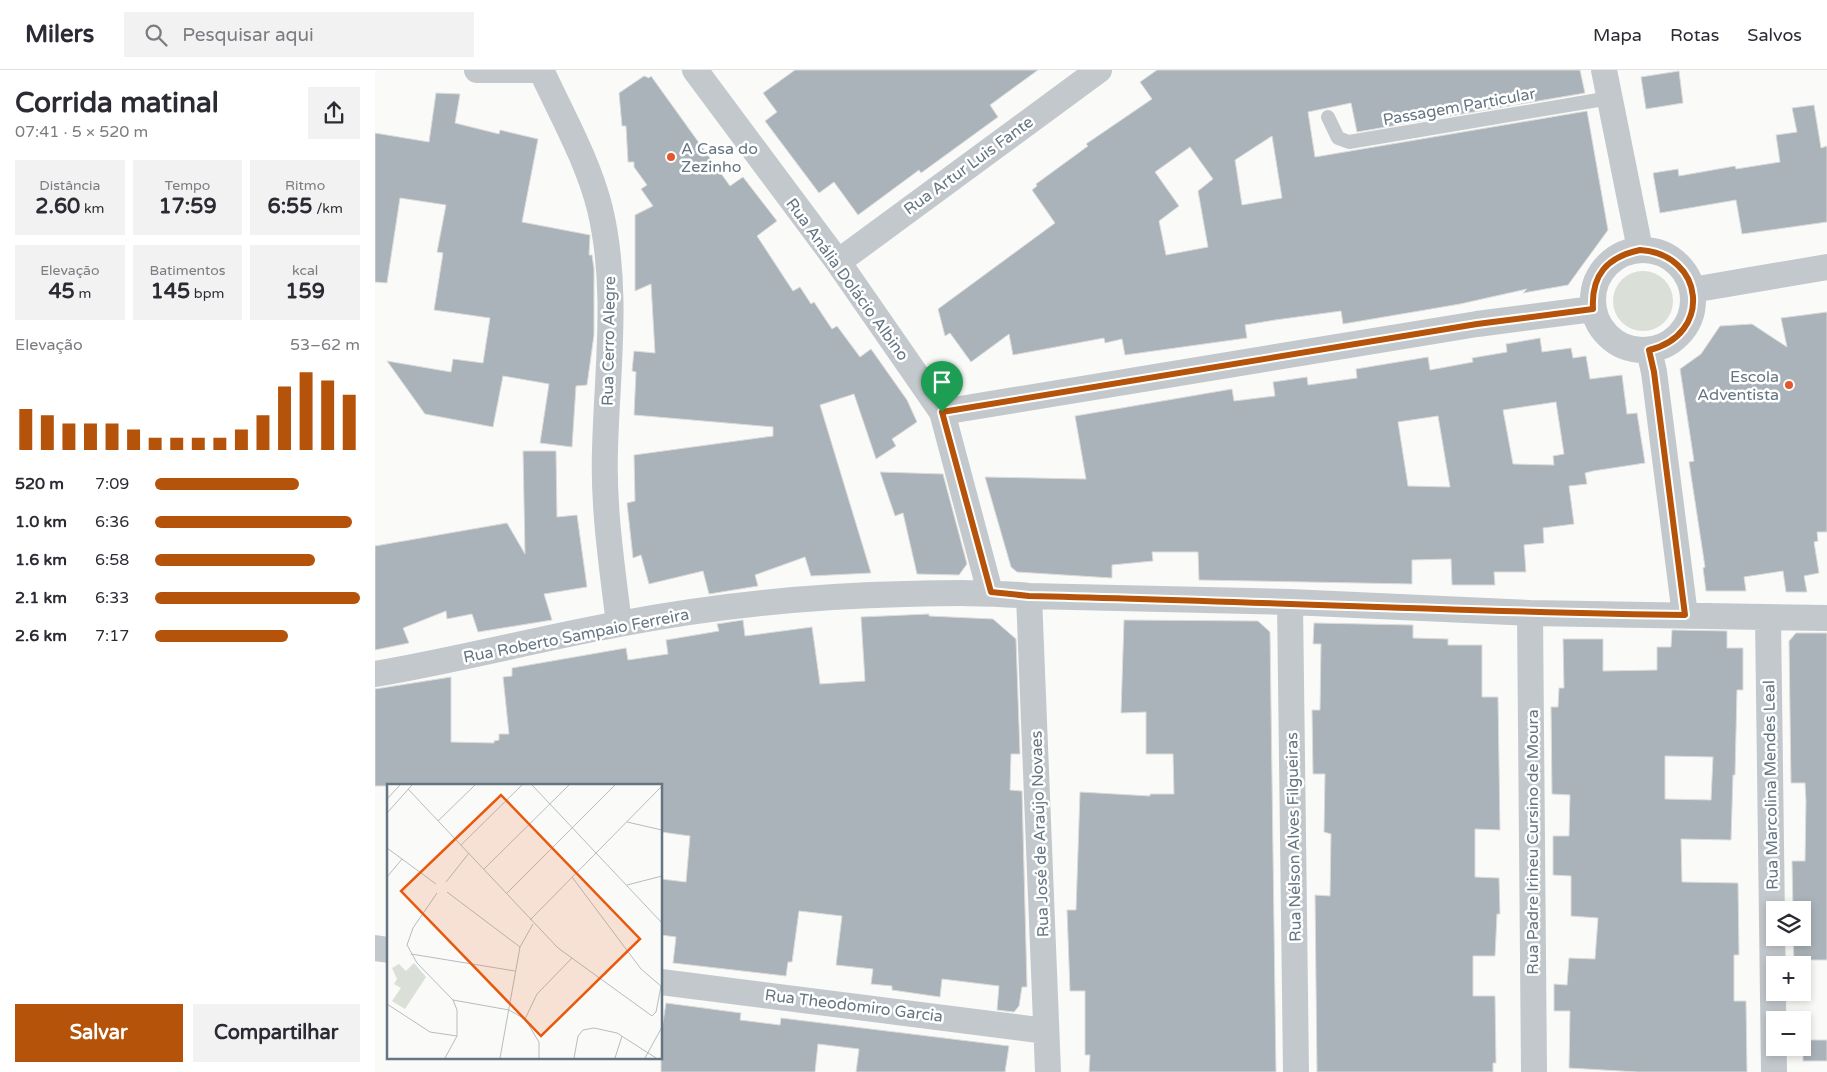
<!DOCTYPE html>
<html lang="pt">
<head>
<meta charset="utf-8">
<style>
  :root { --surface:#fff; --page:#f2f2f3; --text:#2b2b33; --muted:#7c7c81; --line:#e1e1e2; --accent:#b45309 }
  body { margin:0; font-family:"Varela Round",sans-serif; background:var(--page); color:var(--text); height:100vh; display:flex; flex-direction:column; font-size:19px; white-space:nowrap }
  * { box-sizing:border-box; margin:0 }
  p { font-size:16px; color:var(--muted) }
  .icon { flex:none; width:28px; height:28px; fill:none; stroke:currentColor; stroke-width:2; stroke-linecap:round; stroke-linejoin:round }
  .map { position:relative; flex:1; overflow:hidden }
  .side { display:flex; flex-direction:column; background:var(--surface); width:375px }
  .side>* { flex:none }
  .controls { position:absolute; left:1391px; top:831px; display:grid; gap:10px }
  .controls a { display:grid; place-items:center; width:45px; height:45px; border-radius:0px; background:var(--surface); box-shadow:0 2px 8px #0003; font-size:25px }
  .pin { position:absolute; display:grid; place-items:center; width:42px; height:42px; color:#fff; margin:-51px -21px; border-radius:50% 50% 50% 0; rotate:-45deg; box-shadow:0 0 5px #0007 }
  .pin .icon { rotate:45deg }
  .round { display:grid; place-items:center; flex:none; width:52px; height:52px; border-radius:0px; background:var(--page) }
  .head { display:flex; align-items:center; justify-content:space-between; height:85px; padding:0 15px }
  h1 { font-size:28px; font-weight:700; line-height:38px }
  .figures { display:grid; grid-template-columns:repeat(3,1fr); gap:8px; height:85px; padding:5px 15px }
  .figures div { display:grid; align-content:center; border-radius:0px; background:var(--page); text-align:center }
  .figures b { font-size:21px; font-weight:700 }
  .figures small { font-size:14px; font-weight:400 }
  .figures p { font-size:14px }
  .chart { height:140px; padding:10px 15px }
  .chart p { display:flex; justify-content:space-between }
  .chart svg { width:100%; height:90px; margin-top:5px; stroke:var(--accent); stroke-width:6 }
  .primary-button { display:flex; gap:10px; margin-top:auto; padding:10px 15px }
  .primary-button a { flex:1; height:58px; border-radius:0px; background:var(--accent); color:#fff; font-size:20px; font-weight:700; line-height:58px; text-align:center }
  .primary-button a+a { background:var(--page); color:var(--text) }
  ul { padding:0 15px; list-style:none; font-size:16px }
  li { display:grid; grid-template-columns:80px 60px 1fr; align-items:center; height:38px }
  li i { height:12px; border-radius:6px; background:var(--accent) }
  header { display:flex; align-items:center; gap:30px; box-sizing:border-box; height:70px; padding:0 25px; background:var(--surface); border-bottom:1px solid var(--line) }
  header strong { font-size:24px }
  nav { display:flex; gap:28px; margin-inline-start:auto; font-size:18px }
  .search { width:350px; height:45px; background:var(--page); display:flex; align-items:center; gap:12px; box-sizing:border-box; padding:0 18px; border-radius:0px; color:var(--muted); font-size:19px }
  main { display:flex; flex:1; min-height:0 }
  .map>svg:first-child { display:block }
  .green { fill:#dadfd7 }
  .building { fill:#aab3b9; stroke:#dcdcda; fill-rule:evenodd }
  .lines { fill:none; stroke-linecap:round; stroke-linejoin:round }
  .service { stroke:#c3c8cc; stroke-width:14 }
  .minor { stroke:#c3c8cc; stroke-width:26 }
  .route-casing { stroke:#fff; stroke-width:10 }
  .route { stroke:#b45309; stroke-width:6 }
  .poi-dot { fill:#e4572e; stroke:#fff; stroke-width:2 }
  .labels { text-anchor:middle; stroke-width:5; stroke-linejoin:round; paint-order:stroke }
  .street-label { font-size:16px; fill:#657683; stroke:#fff }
  .poi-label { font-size:16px; fill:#657683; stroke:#fff; text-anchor:start }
  .inset-road { fill:none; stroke:#b5bdc2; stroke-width:1 }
  .view { fill:#e8590c; fill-opacity:0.15; stroke:#e8590c; stroke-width:2.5 }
  .inset-edge { fill:none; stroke:#657683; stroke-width:2.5 }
</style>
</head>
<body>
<header>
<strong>Milers</strong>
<div class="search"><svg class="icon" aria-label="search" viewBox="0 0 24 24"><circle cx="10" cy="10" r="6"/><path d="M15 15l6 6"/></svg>Pesquisar aqui</div>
<nav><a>Mapa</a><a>Rotas</a><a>Salvos</a></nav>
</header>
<main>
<section class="side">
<div class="head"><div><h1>Corrida matinal</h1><p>07:41 · 5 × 520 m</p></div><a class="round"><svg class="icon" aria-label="share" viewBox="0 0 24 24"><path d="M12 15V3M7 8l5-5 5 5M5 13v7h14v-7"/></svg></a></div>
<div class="figures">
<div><p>Distância</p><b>2.60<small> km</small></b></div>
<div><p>Tempo</p><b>17:59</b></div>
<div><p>Ritmo</p><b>6:55<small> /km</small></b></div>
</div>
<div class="figures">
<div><p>Elevação</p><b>45<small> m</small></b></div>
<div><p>Batimentos</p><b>145<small> bpm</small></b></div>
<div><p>kcal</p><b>159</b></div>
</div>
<div class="chart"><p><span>Elevação</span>53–62 m</p>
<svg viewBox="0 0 160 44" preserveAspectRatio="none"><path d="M5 44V24M15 44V27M25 44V31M35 44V31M45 44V31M55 44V34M65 44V38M75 44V38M85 44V38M95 44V38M105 44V34M115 44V27M125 44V13M135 44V6M145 44V10M155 44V17"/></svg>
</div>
<ul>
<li><b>520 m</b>7:09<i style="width:70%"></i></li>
<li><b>1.0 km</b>6:36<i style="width:96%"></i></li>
<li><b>1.6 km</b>6:58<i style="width:78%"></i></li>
<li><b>2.1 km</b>6:33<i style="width:100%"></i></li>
<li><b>2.6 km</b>7:17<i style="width:65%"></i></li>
</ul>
<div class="primary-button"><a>Salvar</a><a>Compartilhar</a></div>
</section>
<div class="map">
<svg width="1452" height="1002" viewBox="0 0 1452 1002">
  <rect width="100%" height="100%" fill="#fafaf8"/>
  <!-- green -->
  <path class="green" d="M1238 231a30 30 0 1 1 60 0a30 30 0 1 1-60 0Z"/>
  <!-- building -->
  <path class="building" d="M 420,0 L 663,0 L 615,35 L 623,47 L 546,103 L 544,100 L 483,145 L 459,112 L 444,123 L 390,51 L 402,42 L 388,23 Z
    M 782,0 L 1205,0 L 1210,23 L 982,62 L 976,33 L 933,42 L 940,87 L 1212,41 L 1233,160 L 1193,215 L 1148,223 L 1152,219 L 1085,234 L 968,254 L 966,241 L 900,250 L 870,255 L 872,268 L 750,285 L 747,269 L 730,273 L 729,268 L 638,285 L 634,264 L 596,292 L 575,263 L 570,266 L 563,239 L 680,153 L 657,120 L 662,116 L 661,114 L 713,76 L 711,74 L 777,29 L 765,12 ZM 897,66 L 907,128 L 867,135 L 860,90 ZM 815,77 L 838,109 L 823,121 L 833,177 L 791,185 L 784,151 L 804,136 L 780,102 Z
    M 1304,1 L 1308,33 L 1271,39 L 1266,7 Z
    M 269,6 L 274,8 L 276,6 L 355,116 L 368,107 L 402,151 L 382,166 L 418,221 L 425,217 L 436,234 L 439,232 L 457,259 L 462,256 L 485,287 L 496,279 L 532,330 L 542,352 L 517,369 L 521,376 L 501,389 L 479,324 L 445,335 L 496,503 L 436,506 L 430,487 L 380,505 L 383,516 L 334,524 L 328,501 L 274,514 L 266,485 L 258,488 L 252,433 L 260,431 L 259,385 L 398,366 L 398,357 L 259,345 L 261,302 L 257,301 L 259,281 L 280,283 L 276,214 L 260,221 L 260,145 L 278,136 L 266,119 L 272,115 L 259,97 L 259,92 L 253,92 L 251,56 L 247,56 L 244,23 Z
    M 61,23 L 85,24 L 80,53 L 124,64 L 125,60 L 163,69 L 147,152 L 215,165 L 214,185 L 217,185 L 219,199 L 219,265 L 212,315 L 201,316 L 197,377 L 165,373 L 174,314 L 128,306 L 118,357 L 50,344 L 12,291 L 76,302 L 78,289 L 108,293 L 115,248 L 59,240 L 68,183 L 62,182 L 71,135 L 25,128 L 12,213 L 0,212 L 0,63 L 54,72 Z
    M 1439,35 L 1446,78 L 1452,76 L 1452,152 L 1367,164 L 1361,130 L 1285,143 L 1278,103 L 1303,99 L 1304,106 L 1360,96 L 1361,99 L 1405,92 L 1401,65 L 1422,62 L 1417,38 Z
    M 1452,242 L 1452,462 L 1442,462 L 1443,471 L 1439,472 L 1444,503 L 1429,506 L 1432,522 L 1411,522 L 1408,501 L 1369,507 L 1371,521 L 1331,521 L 1328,498 L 1330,497 L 1314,392 L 1319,391 L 1305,299 L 1326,284 L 1345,256 L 1377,254 L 1412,277 L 1406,248 Z
    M 1165,268 L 1167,282 L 1196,278 L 1198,288 L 1211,286 L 1215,309 L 1247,305 L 1252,344 L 1262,343 L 1270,393 L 1218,401 L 1210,403 L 1212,414 L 1194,416 L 1199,454 L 1168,458 L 1169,473 L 1149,475 L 1151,502 L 1119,502 L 1120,515 L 1077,515 L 1076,489 L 1037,490 L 1037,514 L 824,510 L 823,482 L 777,482 L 778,491 L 737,495 L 737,508 L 642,502 L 636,497 L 610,407 L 711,409 L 700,346 L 857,319 L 859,331 L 900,326 L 898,312 L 932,307 L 933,315 L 982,308 L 981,299 L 1053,287 L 1055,300 L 1098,292 L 1097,288 L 1132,282 L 1131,274 ZM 1181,332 L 1189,384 L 1178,386 L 1179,395 L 1138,394 L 1128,340 ZM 1063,346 L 1075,417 L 1033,416 L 1023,352 Z
    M 148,381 L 181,381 L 182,447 L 202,445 L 212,517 L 169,524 L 177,550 L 103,562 L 97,544 L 72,549 L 71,541 L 28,558 L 34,573 L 0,580 L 0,476 L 132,453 L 150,484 Z
    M 505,402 L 568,404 L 592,494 L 584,505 L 542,504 L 528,443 L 520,446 Z
    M 554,544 L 554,546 L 618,549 L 641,569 L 645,684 L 636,684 L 635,720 L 647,721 L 652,917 L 647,917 L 644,936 L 639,942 L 622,940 L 624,916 L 567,909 L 565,927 L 517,920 L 517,916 L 496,914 L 498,899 L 461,895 L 467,846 L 424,841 L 417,892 L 413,892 L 411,906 L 298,893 L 301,867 L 286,865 L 286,809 L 311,812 L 315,766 L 286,762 L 286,716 L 0,716 L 0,619 L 76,607 L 76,672 L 119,673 L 119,671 L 124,670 L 124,664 L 134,664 L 128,607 L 137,606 L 137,598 L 251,578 L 253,590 L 293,584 L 291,570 L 344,561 L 342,554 L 368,550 L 370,566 L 437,557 L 445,614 L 490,611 L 486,547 Z
    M 749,550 L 883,551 L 895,562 L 901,1002 L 714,1002 L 715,985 L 710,985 L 710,921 L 695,921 L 692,840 L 701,840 L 705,722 L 775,726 L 775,724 L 799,724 L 798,684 L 771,684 L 771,642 L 746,643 Z
    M 939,553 L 1038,555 L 1038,568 L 1073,569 L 1073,575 L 1107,575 L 1107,627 L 1123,627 L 1125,760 L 1100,759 L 1100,807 L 1124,808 L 1125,844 L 1122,844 L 1120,886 L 1098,886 L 1098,926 L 1120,926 L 1121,993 L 1118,993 L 1118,1002 L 942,1002 L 940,825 L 955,826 L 956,764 L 949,762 L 950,704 L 938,704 L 937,640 L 945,640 L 946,574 L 938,574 Z
    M 1297,560 L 1352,561 L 1352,578 L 1368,578 L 1368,620 L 1362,620 L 1360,705 L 1358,705 L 1356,770 L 1306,769 L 1307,812 L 1363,813 L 1364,885 L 1359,885 L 1359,931 L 1371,931 L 1372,1002 L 1263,1002 L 1194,998 L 1195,941 L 1179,941 L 1179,914 L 1192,915 L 1194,888 L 1220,889 L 1223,848 L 1196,846 L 1196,806 L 1178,805 L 1178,766 L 1194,766 L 1195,725 L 1177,724 L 1176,637 L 1183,637 L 1184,618 L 1189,618 L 1188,569 L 1228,569 L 1228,601 L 1282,600 L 1282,577 L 1296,577 ZM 1290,686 L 1338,687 L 1336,730 L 1290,729 Z
    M 1421,563 L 1452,563 L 1452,890 L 1419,890 L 1418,868 L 1428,868 L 1428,840 L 1418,840 L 1417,791 L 1430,791 L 1431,731 L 1430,713 L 1416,713 L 1414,571 Z
    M 291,933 L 366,943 L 365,950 L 405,955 L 406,948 L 634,976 L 630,1002 L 481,1002 L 484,979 L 443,974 L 440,1002 L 286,1002 L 286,965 Z
    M 1428,970 L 1452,970 L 1452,991 L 1428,991 Z"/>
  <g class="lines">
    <!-- service -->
    <path class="service" d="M 953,47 L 963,68 L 974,72 L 1235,28"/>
    <!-- minor -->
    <path class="minor" d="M 102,0 L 164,0
      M 166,0 C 187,45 213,91 225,139 C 244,219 232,299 230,380 C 228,438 237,496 244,554
      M 320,0 L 463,192 L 567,342 L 615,522
      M 1229,0 L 1265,179
      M1218 230a50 50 0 1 1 100 0a50 50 0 1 1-100 0Z
      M 463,192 L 724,0
      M 1317,220 L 1452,197
      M 1274,280 L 1279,302 L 1310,545
      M 567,342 L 1102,254 L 1218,239
      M 654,526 L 673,1002
      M 915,532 L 921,1002
      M 1155,543 L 1159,1002
      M 1393,548 L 1399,1002
      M 0,604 C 82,590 162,569 244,554 C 339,536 434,526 530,524 C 572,523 613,522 654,526 L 915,532 L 1155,543 L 1452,548
      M 0,878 L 14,880
      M 286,912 L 671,961"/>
  </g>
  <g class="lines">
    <defs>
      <path id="route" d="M 1265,180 C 1330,184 1338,265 1274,280 L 1279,302 L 1310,545 C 1092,542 873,531 654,526 L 616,522 L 567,342 L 1102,254 L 1218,239 C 1216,205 1232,187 1265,180 Z"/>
    </defs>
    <!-- route casing -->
    <use href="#route" class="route-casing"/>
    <!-- route -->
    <use href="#route" class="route"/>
  </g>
  <!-- markers -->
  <g class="poi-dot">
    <circle cx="296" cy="87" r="5"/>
    <circle cx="1414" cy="315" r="5"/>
  </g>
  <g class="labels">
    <!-- street labels -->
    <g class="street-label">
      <text transform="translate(1084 36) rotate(-10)" y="6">Passagem Particular</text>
      <text transform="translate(593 95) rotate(-36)" y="6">Rua Artur Luis Fante</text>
      <text transform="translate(473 209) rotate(54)" y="6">Rua Anália Dolácio Albino</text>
      <text transform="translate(233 271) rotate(-89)" y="6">Rua Cerro Alegre</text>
      <text transform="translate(201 565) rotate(-11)" y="6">Rua Roberto Sampaio Ferreira</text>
      <text transform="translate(1395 715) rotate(-91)" y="6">Rua Marcolina Mendes Leal</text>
      <text transform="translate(664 764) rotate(-92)" y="6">Rua José de Araújo Novaes</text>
      <text transform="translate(918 767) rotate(-91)" y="6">Rua Nélson Alves Filgueiras</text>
      <text transform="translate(1157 772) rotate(-90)" y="6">Rua Padre Irineu Cursino de Moura</text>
      <text transform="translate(479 935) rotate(7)" y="6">Rua Theodomiro Garcia</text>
    </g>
    <!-- poi labels -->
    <g class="poi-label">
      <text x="306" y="84">A Casa do<tspan x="306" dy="18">Zezinho</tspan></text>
      <text x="1404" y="312" text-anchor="end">Escola<tspan x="1404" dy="18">Adventista</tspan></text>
    </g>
  </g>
  <!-- overview -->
  <g transform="translate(12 714)">
    <rect width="275" height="275" fill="#fafaf8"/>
    <path d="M 27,179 L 39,193 L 18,225 L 5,217 L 14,204 L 7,200 L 10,195 L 5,184 L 12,180 L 19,187 Z" fill="#dadfd7"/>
    <path class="inset-road" d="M 145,1 L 275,139M 21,5 L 171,164 L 265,232 L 269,228 L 274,202M 0,15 L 13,1M 0,29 L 25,1M 51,37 L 88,1M 240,38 L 275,46M 74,61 L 135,1M 0,64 L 49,100M 97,85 L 182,1M 0,93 L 15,75M 185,93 L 254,185 L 275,203M 59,98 L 82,69M 240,101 L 275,92M 60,108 L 133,163M 50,109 L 26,144 L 20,161 L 30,179 L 66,216 L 70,226 L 70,252 L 58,274M 119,110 L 228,1M 143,136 L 275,2M 24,170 L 128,187M 66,216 L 122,226 L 138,235 L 152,258 L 152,274M 0,220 L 43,248 L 70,252M 138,235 L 150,210 L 185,174M 113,274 L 133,163 L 146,140M 187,274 L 191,252 L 196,246 L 207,244 L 230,249 L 269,274M 228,274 L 235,252M 258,274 L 275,243"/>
    <path class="view" d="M 114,11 L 253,155 L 154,252 L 14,107 Z"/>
    <rect width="275" height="275" class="inset-edge"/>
  </g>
</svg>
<div class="controls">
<a><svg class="icon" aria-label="layers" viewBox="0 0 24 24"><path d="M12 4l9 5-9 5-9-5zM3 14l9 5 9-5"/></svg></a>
<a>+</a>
<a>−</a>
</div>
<div class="pin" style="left:567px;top:342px;background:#1e9e55"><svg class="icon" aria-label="arrive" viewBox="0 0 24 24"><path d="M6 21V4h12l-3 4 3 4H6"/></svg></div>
</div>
</main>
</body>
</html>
